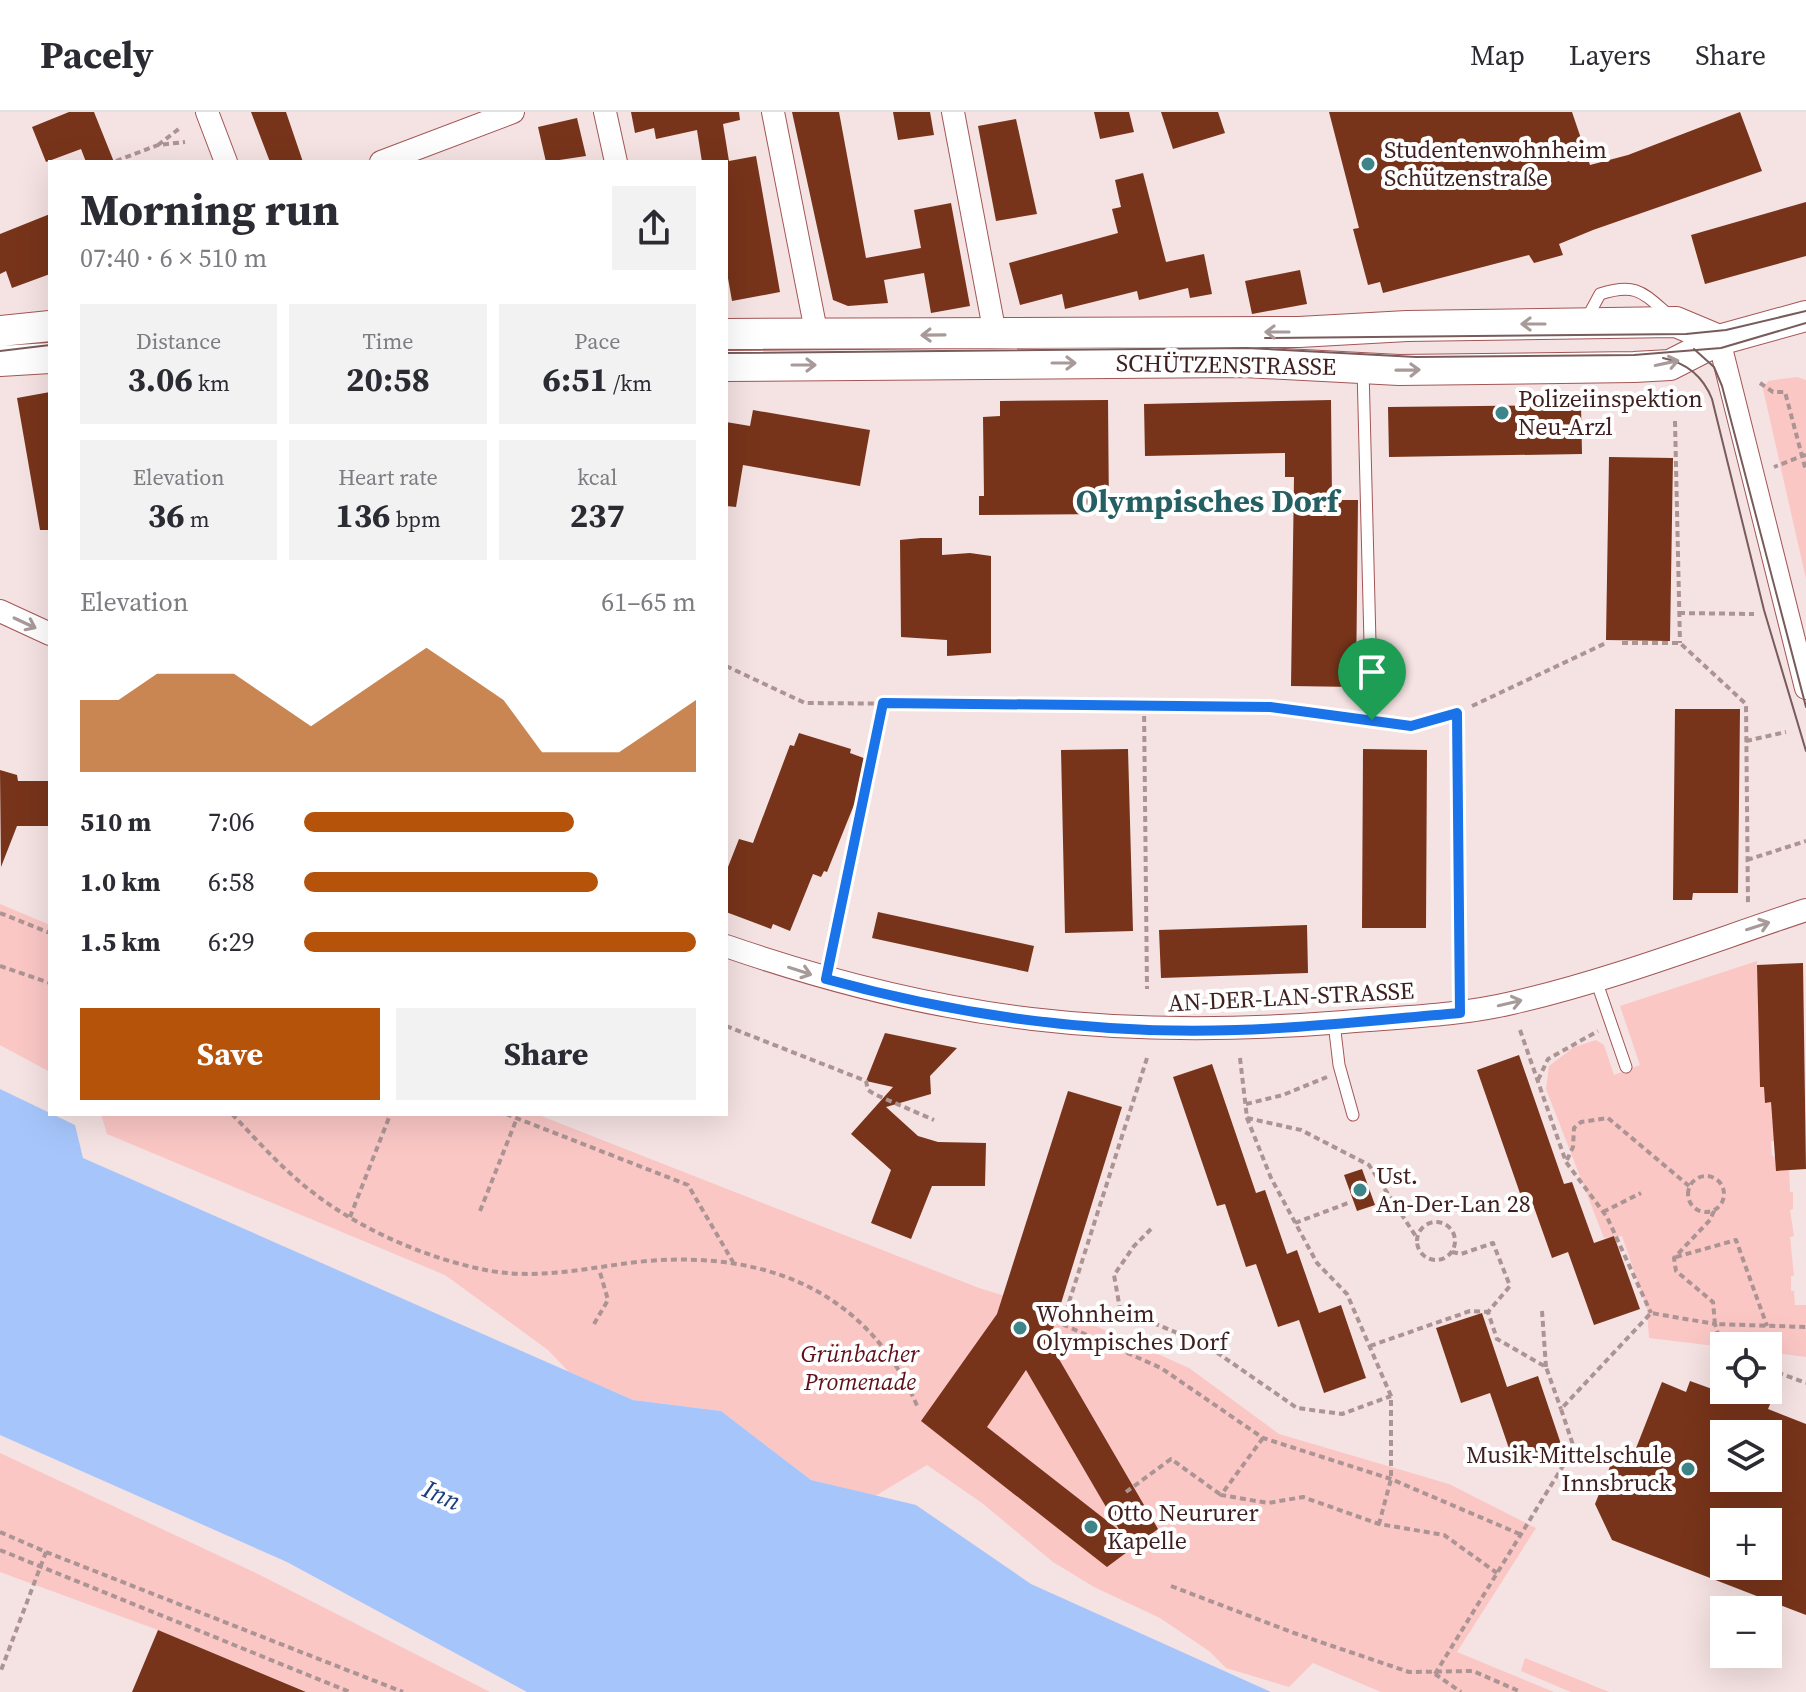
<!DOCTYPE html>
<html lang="en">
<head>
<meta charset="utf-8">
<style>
  :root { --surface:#fff; --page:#f2f2f3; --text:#2b2b33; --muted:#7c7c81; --line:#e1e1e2; --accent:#b45309 }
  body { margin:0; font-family:"Source Serif 4",serif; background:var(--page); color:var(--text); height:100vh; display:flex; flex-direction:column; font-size:30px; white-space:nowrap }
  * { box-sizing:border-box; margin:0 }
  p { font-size:26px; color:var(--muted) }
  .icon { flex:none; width:44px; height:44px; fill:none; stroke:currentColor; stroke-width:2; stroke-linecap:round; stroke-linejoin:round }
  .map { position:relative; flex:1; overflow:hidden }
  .panel { position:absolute; left:48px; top:48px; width:680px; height:956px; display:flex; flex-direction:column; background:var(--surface); border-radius:0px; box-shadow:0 8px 32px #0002 }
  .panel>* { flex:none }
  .controls { position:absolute; left:1710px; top:1220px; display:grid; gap:16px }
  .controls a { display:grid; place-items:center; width:72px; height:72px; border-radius:0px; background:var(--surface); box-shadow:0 8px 32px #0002; font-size:40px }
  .pin { position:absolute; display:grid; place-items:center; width:68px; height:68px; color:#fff; margin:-82px -34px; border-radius:50% 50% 50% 0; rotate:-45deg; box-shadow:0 0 8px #0007 }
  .pin .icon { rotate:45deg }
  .round { display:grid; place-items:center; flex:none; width:84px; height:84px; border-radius:0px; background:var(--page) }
  .headline { display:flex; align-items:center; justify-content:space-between; height:136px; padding:0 32px }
  h1 { font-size:44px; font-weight:700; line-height:60px }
  .metrics { display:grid; grid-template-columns:repeat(3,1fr); gap:12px; height:136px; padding:8px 32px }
  .metrics div { display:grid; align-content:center; border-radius:0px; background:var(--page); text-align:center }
  .metrics b { font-size:34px; font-weight:700 }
  .metrics small { font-size:22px; font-weight:400 }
  .metrics p { font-size:22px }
  .chart { height:224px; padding:16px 32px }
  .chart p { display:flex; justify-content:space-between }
  .chart svg { width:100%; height:144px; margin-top:8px; fill:var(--accent); opacity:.7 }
  .primary-button { display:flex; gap:16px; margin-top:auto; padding:16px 32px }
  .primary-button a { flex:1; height:92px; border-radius:0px; background:var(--accent); color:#fff; font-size:32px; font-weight:700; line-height:92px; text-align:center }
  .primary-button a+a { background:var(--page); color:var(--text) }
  ul { padding:0 32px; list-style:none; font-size:26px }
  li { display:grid; grid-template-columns:128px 96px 1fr; align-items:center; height:60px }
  li i { height:20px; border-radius:10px; background:var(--accent) }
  header { display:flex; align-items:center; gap:48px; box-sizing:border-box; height:112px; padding:0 40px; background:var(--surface); border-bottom:2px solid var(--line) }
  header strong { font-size:38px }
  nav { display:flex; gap:44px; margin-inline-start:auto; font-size:28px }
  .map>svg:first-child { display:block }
  .green { fill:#fac7c5 }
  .water { fill:#a6c6fb }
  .building { fill:#77341a; fill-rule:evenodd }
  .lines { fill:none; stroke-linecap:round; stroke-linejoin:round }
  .lane-casing { stroke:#a35656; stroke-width:13 }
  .street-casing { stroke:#a35656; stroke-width:24 }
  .secondary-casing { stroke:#a35656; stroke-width:32 }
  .path { stroke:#ad9494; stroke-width:4; stroke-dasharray:6 4; stroke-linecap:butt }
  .lane { stroke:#fff; stroke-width:11 }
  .street { stroke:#fff; stroke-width:22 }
  .secondary { stroke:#fff; stroke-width:30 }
  .tram { stroke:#785b5b; stroke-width:2 }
  .oneway { stroke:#a99a9a }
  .route-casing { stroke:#fff; stroke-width:16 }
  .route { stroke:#1a73e8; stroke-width:10 }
  .poi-dot { fill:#3d8589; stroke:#fff; stroke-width:3 }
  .labels { text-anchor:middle; stroke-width:8; stroke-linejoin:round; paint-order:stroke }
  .poi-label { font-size:24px; fill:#401f1f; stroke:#fff; text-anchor:start }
  .street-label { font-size:24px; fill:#401f1f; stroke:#fff }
  .park-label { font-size:24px; font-style:italic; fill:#600f19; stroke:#fff }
  .water-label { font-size:26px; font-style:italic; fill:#1c3f7d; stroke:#fff }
  .district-label { font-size:32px; font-weight:bold; fill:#255f62; stroke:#fff }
</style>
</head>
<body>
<header>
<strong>Pacely</strong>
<nav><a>Map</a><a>Layers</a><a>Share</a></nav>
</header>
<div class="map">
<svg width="1806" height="1580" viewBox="0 0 1806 1580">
  <rect width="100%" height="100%" fill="#f5e2e2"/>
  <!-- green -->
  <path class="green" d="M 1797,265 L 1806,268 L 1806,467 L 1763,277 L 1768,269 Z
    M 0,792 L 50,813 L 50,960 L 0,933 Z
    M 1757,849 L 1764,959 L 1759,960 L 1760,975 L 1764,975 L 1765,990 L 1771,990 L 1772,1010 L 1775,1010 L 1776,1029 L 1771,1029 L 1772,1043 L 1789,1058 L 1790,1080 L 1793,1080 L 1793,1097 L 1790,1098 L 1794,1124 L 1790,1125 L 1794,1164 L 1791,1164 L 1791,1179 L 1794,1179 L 1795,1193 L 1806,1193 L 1806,1245 L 1768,1240 L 1768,1234 L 1724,1235 L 1649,1226 L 1647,1197 L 1622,1124 L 1604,1126 L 1546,977 L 1549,954 L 1574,935 L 1596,928 L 1604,933 L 1614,963 L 1640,953 L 1620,894 Z
    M 101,1002 L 536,1002 L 979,1176 L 1080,1207 L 1189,1256 L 1279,1322 L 1449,1372 L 1536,1416 L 1457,1540 L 1554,1580 L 1381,1580 L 1313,1551 L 1289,1575 L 1226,1556 L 1209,1539 L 1160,1506 L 1094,1475 L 1053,1450 L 982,1391 L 927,1353 L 875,1384 L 811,1368 L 721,1299 L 633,1288 L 569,1260 L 548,1238 L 445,1163 L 107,1022 Z
    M 0,1341 L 260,1463 L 490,1580 L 307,1580 L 158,1518 L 0,1460 Z
    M 1525,1546 L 1609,1580 L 1571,1580 L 1521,1559 Z"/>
  <!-- water -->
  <path class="water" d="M 0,977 L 75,1013 L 83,1046 L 633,1288 L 721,1299 L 811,1368 L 916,1393 L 1031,1472 L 1271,1580 L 527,1580 L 287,1450 L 0,1323 Z"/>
  <!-- building -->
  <path class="building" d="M 69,0 L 94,0 L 114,50 L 86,50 L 81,37 L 46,50 L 32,15 Z
    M 251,0 L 286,0 L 303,50 L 270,50 Z
    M 631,0 L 739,0 L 740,8 L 723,12 L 729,49 L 756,44 L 780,180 L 732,189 L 726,155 L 726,50 L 702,50 L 697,18 L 656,27 L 654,16 L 635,21 Z
    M 792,0 L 839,0 L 866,146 L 921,136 L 914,98 L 951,91 L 970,194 L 931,201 L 924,161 L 884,168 L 888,191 L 848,194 L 833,188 Z
    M 893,0 L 930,0 L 934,23 L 898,28 Z
    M 1094,0 L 1129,0 L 1134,20 L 1100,27 Z
    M 1161,0 L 1218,0 L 1225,21 L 1173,37 Z
    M 1329,0 L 1572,0 L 1590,53 L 1628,43 L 1740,0 L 1762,59 L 1593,118 L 1559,132 L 1563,143 L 1534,151 L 1529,143 L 1383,181 L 1380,170 L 1368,173 L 1353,117 L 1359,116 Z
    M 577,6 L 586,44 L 546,50 L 538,15 Z
    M 1016,7 L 1037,102 L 996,109 L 978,14 Z
    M 1143,61 L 1166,150 L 1204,142 L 1212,182 L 1190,186 L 1188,176 L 1139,188 L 1137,179 L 1065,197 L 1062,182 L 1020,193 L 1009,151 L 1118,121 L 1112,97 L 1121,95 L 1115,68 Z
    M 1806,90 L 1806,144 L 1705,172 L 1691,123 Z
    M 50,102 L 50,162 L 12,176 L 6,159 L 0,162 L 0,122 Z
    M 1300,158 L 1307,192 L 1252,202 L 1245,169 Z
    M 50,280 L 50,418 L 40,418 L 17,286 Z
    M 1108,288 L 1109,402 L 979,403 L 979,384 L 984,384 L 983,305 L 1000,304 L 1000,289 Z
    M 1331,288 L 1332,388 L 1358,388 L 1356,575 L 1291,574 L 1294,365 L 1285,365 L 1285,341 L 1145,344 L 1144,292 Z
    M 1581,293 L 1582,342 L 1389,345 L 1388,295 Z
    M 753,298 L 870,318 L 860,374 L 743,353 L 736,395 L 726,394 L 726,310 L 750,314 Z
    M 1609,345 L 1673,346 L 1670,529 L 1606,528 Z
    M 921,426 L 942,426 L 942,443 L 970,441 L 991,444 L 991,541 L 947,544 L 947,528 L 901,525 L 900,428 Z
    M 1675,597 L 1740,597 L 1738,781 L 1693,781 L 1692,788 L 1673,788 Z
    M 799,621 L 851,637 L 850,641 L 869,648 L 863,662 L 866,663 L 827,760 L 824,759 L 821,765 L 813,762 L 790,819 L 773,812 L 771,817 L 726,800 L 726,760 L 739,727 L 753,731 L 790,633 L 794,634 Z
    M 1128,637 L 1133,819 L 1065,821 L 1061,638 Z
    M 1363,637 L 1427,638 L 1426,816 L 1362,816 Z
    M 0,658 L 17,663 L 18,669 L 50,669 L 50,714 L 17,714 L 1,755 Z
    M 878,800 L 1034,834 L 1028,860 L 872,826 Z
    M 1307,813 L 1308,861 L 1161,866 L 1159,818 Z
    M 1803,851 L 1806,1057 L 1776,1059 L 1771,990 L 1765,991 L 1764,975 L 1760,975 L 1757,853 Z
    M 885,921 L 957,936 L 930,964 L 931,982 L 886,995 L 918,1024 L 938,1030 L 986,1031 L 985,1074 L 932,1074 L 911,1127 L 871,1111 L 891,1058 L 851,1022 L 893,975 L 866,969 Z
    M 1519,943 L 1564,1072 L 1572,1070 L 1594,1131 L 1614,1124 L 1640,1197 L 1594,1213 L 1568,1140 L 1552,1146 L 1530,1084 L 1522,1087 L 1477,958 Z
    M 1212,952 L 1256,1081 L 1265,1078 L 1287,1142 L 1297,1138 L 1319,1201 L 1341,1193 L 1366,1266 L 1324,1281 L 1299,1208 L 1278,1215 L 1256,1152 L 1246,1155 L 1225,1092 L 1217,1094 L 1173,965 Z
    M 1068,979 L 1122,995 L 1049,1230 L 1158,1417 L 1107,1455 L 921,1309 L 997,1202 ZM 1026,1258 L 1120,1419 L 987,1315 Z
    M 1362,1057 L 1375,1093 L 1357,1099 L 1344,1063 Z
    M 1482,1201 L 1507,1275 L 1538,1264 L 1563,1338 L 1515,1354 L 1490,1281 L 1461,1291 L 1436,1216 Z
    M 1690,1269 L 1715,1278 L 1776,1278 L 1768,1297 L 1806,1312 L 1806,1503 L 1612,1428 L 1595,1392 L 1615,1342 L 1631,1349 L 1662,1270 L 1686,1280 ZM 1724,1322 L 1768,1322 L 1768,1366 L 1724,1366 ZM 1724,1410 L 1768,1410 L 1768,1454 L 1724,1454 Z
    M 158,1518 L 306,1580 L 132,1580 Z"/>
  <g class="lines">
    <defs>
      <path id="lane" d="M 1586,208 L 1600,182 C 1637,170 1643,181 1670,204
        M 1363,257 L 1372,608
        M 1457,601 L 1460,900
        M 1596,868 L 1626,955
        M 1334,911 L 1339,953 L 1353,1003"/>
      <path id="street" d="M 207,0 L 226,50
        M 605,0 L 616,50
        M 773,0 L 817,224
        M 953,0 L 995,222
        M 381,50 L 513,0
        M 1719,228 L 1806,576
        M 0,499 L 50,522
        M 726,834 C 943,909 1116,928 1344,910 C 1400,905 1457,904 1512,891 C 1612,868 1709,830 1806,798"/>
      <path id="secondary" d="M 0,219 L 50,214
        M 726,222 L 1299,220 L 1407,214 L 1676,210 L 1719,228
        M 0,249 L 50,246
        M 726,254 L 1244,250 L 1399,258 L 1634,255 L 1670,253 L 1719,228 L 1806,204"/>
    </defs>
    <!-- lane casing -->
    <use href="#lane" class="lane-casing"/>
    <!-- street casing -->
    <use href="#street" class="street-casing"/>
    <!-- secondary casing -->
    <use href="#secondary" class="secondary-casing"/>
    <!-- path -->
    <path class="path" d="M 158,33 L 180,16
      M 116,49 L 158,33 L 185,30
      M 1760,271 L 1773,280 L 1785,280 L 1802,344 L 1774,355
      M 1675,309 L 1680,531
      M 1806,343 L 1802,344 L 1806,359
      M 1679,501 L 1754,502
      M 1622,531 L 1680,531 L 1746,592 L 1748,793
      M 726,554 L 805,591 L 1270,595 L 1355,606
      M 1144,594 L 1147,877
      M 1472,594 L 1606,531
      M 1387,610 L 1411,614 L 1441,605
      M 1746,629 L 1786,620
      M 1747,748 L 1806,729
      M 0,801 L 50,821
      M 831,844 L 883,591
      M 0,854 L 50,871
      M 726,914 L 866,969 L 868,978 L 874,982 L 934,1008
      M 1520,918 L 1566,1050 L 1607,1105 L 1651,1201
      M 1147,946 L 1062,1212 L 1161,1256 L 1263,1326 L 1391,1367 L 1522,1423
      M 1240,946 L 1247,1006 L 1271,1066 L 1317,1151 L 1347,1182 L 1391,1284 L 1391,1367 L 1379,1412
      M 1538,968 L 1548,947 L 1598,919
      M 1246,992 L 1283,983 L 1327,965
      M 232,1002 C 254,1025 276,1050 300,1070 C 351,1114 425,1147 491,1159 C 545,1168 594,1154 647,1149 C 768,1139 869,1180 918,1296
      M 506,1002 L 688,1073 L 733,1150
      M 1247,1006 L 1301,1018 L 1369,1053 L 1417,1126
      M 1567,1048 L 1573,1035 L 1574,1016 L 1581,1010 L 1608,1006 L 1689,1074
      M1688 1082a18 18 0 1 1 36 0a18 18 0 1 1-36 0Z
      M 480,1099 L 517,1006
      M 1714,1099 L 1710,1108 L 1674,1146 L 1676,1159 L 1713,1190 L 1715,1212 L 1806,1215
      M 1603,1100 L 1641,1081
      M 350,1105 L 390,1003
      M1417 1129a19 19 0 1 1 38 0a19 19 0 1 1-38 0Z
      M 1295,1111 L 1348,1091
      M 1151,1117 L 1134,1134 L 1114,1163 L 1120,1197 L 1206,1233 L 1297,1296 L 1342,1302 L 1391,1284
      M 1452,1140 L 1461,1142 L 1493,1131 L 1510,1174 L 1488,1200 L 1497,1227 L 1546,1255 L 1561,1297
      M 1676,1145 L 1736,1128 L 1767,1214
      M 1542,1199 L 1546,1255
      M 594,1212 L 608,1188 L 599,1157
      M 1370,1234 L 1470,1199 L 1488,1200
      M 1768,1257 L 1806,1271
      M 1263,1326 L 1221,1383 L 1268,1391 L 1303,1385 L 1379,1412 L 1444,1423 L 1497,1461
      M 1126,1380 L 1171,1347 L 1221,1383
      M 0,1420 L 46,1440 L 0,1561
      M 0,1438 L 350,1580
      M 46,1440 L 403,1580
      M 1171,1474 L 1294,1521 L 1409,1560 L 1473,1559 L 1521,1580
      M 1435,1562 L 1574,1336 L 1561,1297 L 1651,1201 L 1715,1212 L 1724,1241
      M 1435,1562 L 1461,1580"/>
    <!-- lane -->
    <use href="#lane" class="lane"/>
    <!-- street -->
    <use href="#street" class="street"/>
    <!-- secondary -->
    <use href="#secondary" class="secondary"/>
    <!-- tram -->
    <path class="tram" d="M 1265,226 L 1686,222 L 1726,218 L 1806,199
      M 1694,237 L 1714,255 L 1722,274 L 1806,595
      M 0,239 L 50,233
      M 726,241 L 1247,236 L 1416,245 L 1634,243 L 1721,236 L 1806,211
      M 1663,246 C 1687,251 1703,264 1712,287 L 1764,498 L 1806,639"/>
  </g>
  <!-- one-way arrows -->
  <defs><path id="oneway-shaft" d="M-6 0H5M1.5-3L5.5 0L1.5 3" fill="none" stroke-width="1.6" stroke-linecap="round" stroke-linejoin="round" transform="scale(2)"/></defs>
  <g class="oneway">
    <use href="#oneway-shaft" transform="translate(1533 212) rotate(180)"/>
    <use href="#oneway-shaft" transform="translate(1277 220) rotate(180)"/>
    <use href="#oneway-shaft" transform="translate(933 223) rotate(179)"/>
    <use href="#oneway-shaft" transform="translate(1064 251)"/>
    <use href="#oneway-shaft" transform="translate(1667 251) rotate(-12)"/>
    <use href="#oneway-shaft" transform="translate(804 253)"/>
    <use href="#oneway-shaft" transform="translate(1408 258) rotate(-1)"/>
    <use href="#oneway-shaft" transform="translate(25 511) rotate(25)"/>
    <use href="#oneway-shaft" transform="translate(1758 814) rotate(-18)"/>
    <use href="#oneway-shaft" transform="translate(800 859) rotate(18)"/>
    <use href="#oneway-shaft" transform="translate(1510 891) rotate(-13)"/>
  </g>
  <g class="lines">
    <defs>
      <path id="route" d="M 883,591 L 1270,595 L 1411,614 L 1457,601 L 1460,901 C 1386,907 1310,916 1236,918 C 1096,923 960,904 826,867 Z"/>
    </defs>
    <!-- route casing -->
    <use href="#route" class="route-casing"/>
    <!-- route -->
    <use href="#route" class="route"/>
  </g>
  <!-- markers -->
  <g class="poi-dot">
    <circle cx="1368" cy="52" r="8"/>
    <circle cx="1502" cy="301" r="8"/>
    <circle cx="1360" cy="1078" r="8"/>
    <circle cx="1020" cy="1216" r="8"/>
    <circle cx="1688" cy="1357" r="8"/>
    <circle cx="1091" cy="1415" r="8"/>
  </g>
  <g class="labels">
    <!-- poi labels -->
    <g class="poi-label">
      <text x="1384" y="46">Studentenwohnheim<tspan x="1384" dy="28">Schützenstraße</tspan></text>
      <text x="1518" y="295">Polizeiinspektion<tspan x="1518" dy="28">Neu-Arzl</tspan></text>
      <text x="1376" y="1072">Ust.<tspan x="1376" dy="28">An-Der-Lan 28</tspan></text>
      <text x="1036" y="1210">Wohnheim<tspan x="1036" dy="28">Olympisches Dorf</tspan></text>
      <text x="1672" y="1351" text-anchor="end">Musik-Mittelschule<tspan x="1672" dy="28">Innsbruck</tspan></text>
      <text x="1107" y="1409">Otto Neururer<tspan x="1107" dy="28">Kapelle</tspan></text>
    </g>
    <!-- street labels -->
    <g class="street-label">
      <text transform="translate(1226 253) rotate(1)" y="8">SCHÜTZENSTRASSE</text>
      <text transform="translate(1291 885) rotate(-3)" y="8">AN-DER-LAN-STRASSE</text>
    </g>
    <!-- park labels -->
    <g class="park-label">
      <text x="860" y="1250">Grünbacher<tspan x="860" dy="28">Promenade</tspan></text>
    </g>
    <!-- water labels -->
    <g class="water-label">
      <text transform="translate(442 1383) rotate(24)" y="9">Inn</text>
    </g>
    <!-- district labels -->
    <g class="district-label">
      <text x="1207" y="400">Olympisches Dorf</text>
    </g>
  </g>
</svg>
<div class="controls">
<a><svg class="icon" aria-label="locate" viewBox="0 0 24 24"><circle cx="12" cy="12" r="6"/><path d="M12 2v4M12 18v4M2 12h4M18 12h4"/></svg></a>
<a><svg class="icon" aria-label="layers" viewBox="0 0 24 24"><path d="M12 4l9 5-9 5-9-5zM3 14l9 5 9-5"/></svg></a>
<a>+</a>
<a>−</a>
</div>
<div class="pin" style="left:1372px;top:608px;background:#1e9e55"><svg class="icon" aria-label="arrive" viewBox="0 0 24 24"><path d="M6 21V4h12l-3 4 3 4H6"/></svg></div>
<section class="panel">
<div class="headline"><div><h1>Morning run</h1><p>07:40 · 6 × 510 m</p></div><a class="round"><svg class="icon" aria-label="share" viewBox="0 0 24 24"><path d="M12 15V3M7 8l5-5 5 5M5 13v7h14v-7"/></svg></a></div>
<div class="metrics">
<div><p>Distance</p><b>3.06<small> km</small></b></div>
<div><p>Time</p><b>20:58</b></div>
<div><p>Pace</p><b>6:51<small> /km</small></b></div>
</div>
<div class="metrics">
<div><p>Elevation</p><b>36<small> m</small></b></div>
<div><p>Heart rate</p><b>136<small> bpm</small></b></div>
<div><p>kcal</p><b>237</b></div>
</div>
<div class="chart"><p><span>Elevation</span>61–65 m</p>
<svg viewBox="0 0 160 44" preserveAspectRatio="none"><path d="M0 44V22L10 22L20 14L30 14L40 14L50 22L60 30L70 22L80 14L90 6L100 14L110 22L120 38L130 38L140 38L150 30L160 22V44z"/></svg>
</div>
<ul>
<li><b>510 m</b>7:06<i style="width:69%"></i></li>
<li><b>1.0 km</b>6:58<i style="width:75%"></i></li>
<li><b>1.5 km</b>6:29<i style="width:100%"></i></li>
</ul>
<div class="primary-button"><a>Save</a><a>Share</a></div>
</section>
</div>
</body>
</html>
